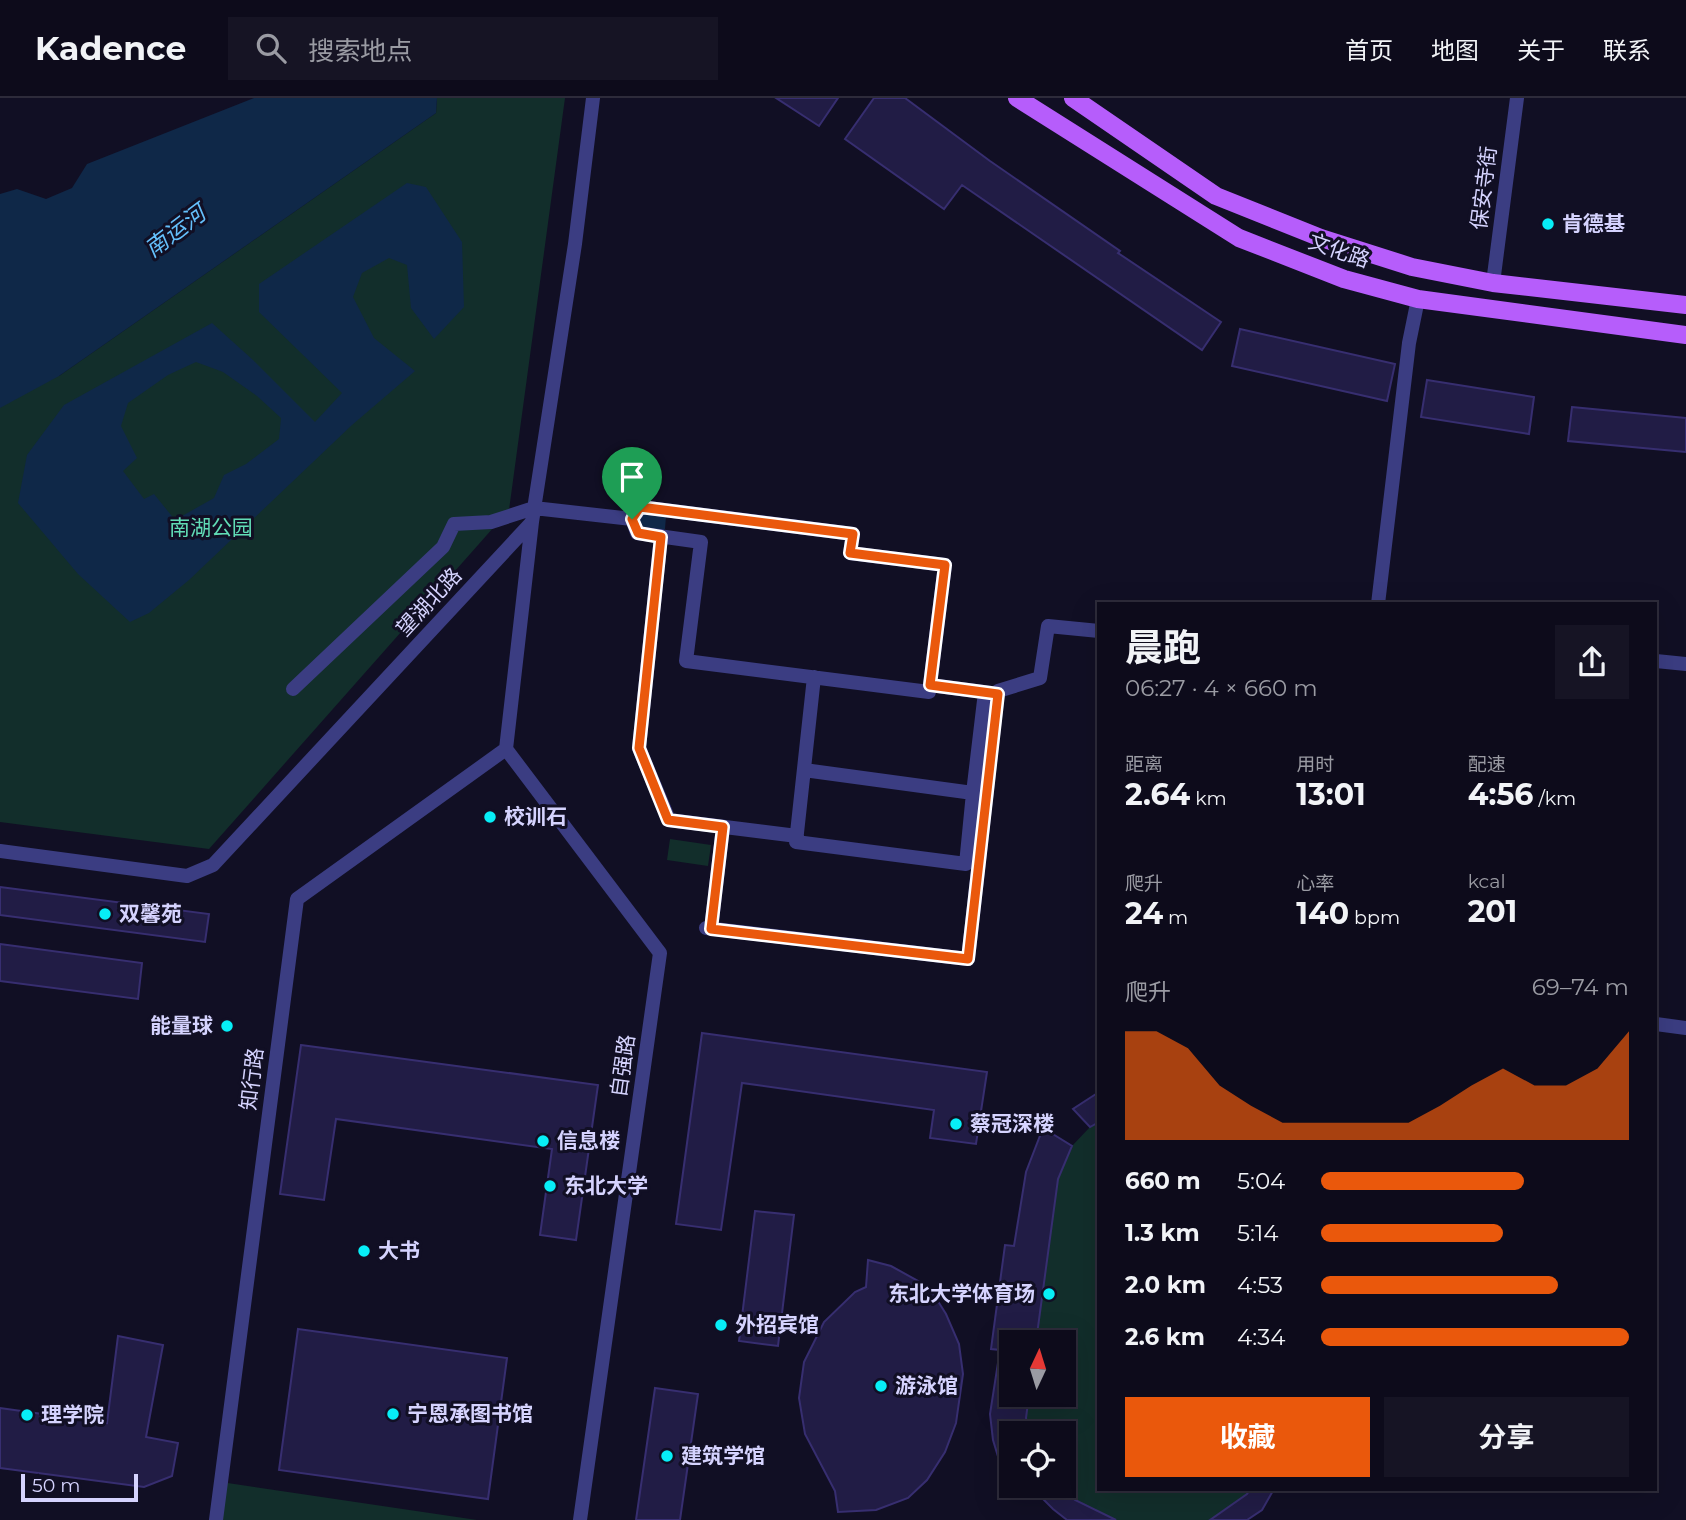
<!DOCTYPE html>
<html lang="zh">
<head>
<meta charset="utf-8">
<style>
  :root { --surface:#0d0b1b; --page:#161424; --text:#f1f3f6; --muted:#9a9ba3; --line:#2d2b3a; --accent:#ea580c }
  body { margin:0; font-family:Montserrat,"Noto Sans SC",sans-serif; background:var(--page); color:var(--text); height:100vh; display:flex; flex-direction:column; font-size:26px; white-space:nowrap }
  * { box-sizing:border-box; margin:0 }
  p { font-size:23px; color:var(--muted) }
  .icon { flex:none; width:38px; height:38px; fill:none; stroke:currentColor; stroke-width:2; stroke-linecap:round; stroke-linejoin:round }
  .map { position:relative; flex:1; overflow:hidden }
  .panel { position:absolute; left:1097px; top:504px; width:560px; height:889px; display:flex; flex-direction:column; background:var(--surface); border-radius:0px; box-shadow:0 7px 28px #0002,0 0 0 2px var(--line) }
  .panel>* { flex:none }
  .needle { width:46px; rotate:4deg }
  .tools { position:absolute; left:999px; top:1232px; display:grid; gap:14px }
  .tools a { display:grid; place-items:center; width:77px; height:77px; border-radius:0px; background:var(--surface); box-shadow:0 7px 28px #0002,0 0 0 2px var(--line); font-size:35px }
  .scale { position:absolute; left:21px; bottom:18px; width:117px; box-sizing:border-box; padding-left:7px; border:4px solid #d5d3fe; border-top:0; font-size:19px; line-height:24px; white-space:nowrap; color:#d5d3fe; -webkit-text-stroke:5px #110f24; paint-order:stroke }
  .pin { position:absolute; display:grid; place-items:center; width:60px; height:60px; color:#fff; margin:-72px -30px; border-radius:50% 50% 50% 0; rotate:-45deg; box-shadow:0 0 7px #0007 }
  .pin .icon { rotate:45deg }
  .round { display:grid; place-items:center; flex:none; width:74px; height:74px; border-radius:0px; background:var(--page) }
  .headline { display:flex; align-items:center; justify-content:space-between; height:119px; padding:0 28px }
  h1 { font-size:38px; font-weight:700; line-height:52px }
  .metrics { display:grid; grid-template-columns:repeat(3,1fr); gap:10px; height:119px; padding:7px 28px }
  .metrics div { display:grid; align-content:center }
  .metrics b { font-size:30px; font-weight:700 }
  .metrics small { font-size:19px; font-weight:400 }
  .metrics p { font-size:19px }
  .chart { height:196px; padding:14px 28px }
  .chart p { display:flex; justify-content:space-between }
  .chart svg { width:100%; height:126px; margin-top:7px; fill:var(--accent); opacity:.7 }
  .button { display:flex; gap:14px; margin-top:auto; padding:14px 28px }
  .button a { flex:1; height:80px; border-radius:0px; background:var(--accent); color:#fff; font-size:28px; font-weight:700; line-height:80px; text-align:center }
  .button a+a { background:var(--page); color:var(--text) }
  ul { padding:0 28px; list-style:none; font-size:23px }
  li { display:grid; grid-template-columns:112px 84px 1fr; align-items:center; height:52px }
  li i { height:18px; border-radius:9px; background:var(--accent) }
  header { display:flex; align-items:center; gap:42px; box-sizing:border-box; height:98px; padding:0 35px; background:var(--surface); border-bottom:2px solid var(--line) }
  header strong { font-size:33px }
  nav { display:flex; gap:38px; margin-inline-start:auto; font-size:24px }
  .search { width:490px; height:63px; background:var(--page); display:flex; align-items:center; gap:18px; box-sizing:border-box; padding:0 24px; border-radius:0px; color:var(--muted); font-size:26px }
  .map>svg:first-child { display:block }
  .green { fill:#122e2b; fill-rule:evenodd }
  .water { fill:#0f2848; fill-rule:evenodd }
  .building { fill:#211c45; stroke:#372e70; stroke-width:2 }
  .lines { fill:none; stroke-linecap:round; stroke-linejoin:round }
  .street { stroke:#3b3d82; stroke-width:14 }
  .primary { stroke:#b65dfb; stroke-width:18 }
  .route-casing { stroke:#fff; stroke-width:14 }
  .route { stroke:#ea580c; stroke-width:9 }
  .poi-dot { fill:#07eef7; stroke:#110f24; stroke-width:2.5 }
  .labels { text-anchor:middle; stroke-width:6; stroke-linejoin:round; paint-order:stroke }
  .street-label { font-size:21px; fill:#d5d3fe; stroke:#110f24 }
  .poi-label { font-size:21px; font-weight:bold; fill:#d5d3fe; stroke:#110f24; text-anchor:start }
  .park-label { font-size:21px; fill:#61dcb6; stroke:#110f24 }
  .water-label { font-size:23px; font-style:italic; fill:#64bffb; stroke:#110f24 }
</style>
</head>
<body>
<header>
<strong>Kadence</strong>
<div class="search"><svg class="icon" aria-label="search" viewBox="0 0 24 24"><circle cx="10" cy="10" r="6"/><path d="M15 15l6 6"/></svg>搜索地点</div>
<nav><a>首页</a><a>地图</a><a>关于</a><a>联系</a></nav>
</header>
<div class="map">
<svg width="1686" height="1422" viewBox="0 0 1686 1422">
  <rect width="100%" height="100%" fill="#110f24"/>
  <!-- green -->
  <path class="green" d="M 437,0 L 565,0 L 509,412 L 209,751 L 0,724 L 0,219 L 59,278 L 436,15 Z
    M 670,741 L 711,747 L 708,768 L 667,762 Z
    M 1099,994 L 1099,1391 L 1274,1391 L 1262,1412 L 1247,1422 L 1067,1422 L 1053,1411 L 1030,1388 L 1064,1388 L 1064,1335 L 1012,1335 L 1011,1359 L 1000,1365 L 993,1342 L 990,1316 L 1000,1252 L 991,1251 L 1005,1147 L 1015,1147 L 1026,1074 L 1043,1030 L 1072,1048 L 1090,1029 L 1073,1011 ZM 1012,1244 L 1064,1244 L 1064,1297 L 1012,1297 Z
    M 221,1384 L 477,1422 L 216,1422 Z"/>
  <!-- water -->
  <path class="water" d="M 254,0 L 437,0 L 436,15 L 59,278 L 0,310 L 0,96 L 17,91 L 46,101 L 72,90 L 87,66 Z
    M 407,85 L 426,89 L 462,144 L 464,209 L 434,241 L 411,210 L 407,167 L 389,160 L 362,175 L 353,199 L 374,240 L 415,273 L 352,327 L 189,482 L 149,515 L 130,524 L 78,476 L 18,405 L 27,357 L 64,307 L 212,225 L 253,262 L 315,324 L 342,295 L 259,214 L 259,186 ZM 196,264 L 223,274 L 257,298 L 281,320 L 279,341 L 246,366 L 224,377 L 214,400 L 175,422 L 154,396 L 144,401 L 123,373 L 137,360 L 121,328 L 128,305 L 168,277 Z
    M 641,415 L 666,418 L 665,431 L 660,434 L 643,432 L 639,427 Z"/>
  <!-- building -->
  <path class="building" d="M 776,0 L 838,0 L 819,28 Z
    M 874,0 L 905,0 L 990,63 L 1120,153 L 1118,155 L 1221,224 L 1202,252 L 962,87 L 944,111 L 845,41 Z
    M 1240,231 L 1395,266 L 1387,303 L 1232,268 Z
    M 1427,282 L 1534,299 L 1529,336 L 1421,319 Z
    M 1572,309 L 1686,320 L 1686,354 L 1568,343 Z
    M 0,789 L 209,816 L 205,844 L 0,817 Z
    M 0,846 L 142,865 L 138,901 L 0,883 Z
    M 702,935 L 987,974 L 976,1046 L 930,1040 L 934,1012 L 742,985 L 721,1132 L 676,1126 Z
    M 301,947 L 598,987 L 576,1142 L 540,1137 L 552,1051 L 336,1021 L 324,1102 L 280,1096 Z
    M 1099,994 L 1099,1024 L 1090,1029 L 1073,1011 Z
    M 1043,1030 L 1072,1048 L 1058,1081 L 1036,1244 L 1012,1244 L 1012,1297 L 1029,1297 L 1026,1320 L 1029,1335 L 1012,1335 L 1012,1359 L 1000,1365 L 993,1342 L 990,1316 L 1000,1252 L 991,1251 L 1005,1147 L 1014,1148 L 1026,1074 Z
    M 755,1113 L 794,1117 L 778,1248 L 739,1243 Z
    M 868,1162 L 891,1168 L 929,1189 L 946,1216 L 959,1246 L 963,1276 L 956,1325 L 945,1354 L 927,1382 L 908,1400 L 876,1412 L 838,1414 L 835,1393 L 805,1336 L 799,1300 L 804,1264 L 824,1224 L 855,1194 L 866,1189 Z
    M 298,1231 L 507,1260 L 488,1401 L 279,1372 Z
    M 118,1238 L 163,1247 L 146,1339 L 178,1345 L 172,1378 L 144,1389 L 0,1370 L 0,1310 L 107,1325 Z
    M 655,1290 L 698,1296 L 680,1422 L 636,1422 Z
    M 1030,1388 L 1061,1388 L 1075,1402 L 1116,1422 L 1067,1422 L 1053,1411 Z
    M 1250,1391 L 1274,1391 L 1262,1412 L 1247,1422 L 1210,1422 L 1247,1396 Z"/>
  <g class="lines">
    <!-- street -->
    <path class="street" d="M 1493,185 L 1517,0
      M 661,438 L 639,650 L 669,722 L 797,738
      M 1378,506 L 1409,245 L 1418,201
      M 1656,563 L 1686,566
      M 814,579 L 796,744 L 966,766 L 973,695
      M 930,587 L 991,595
      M 293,591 L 443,449 L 454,426 L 491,424 L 534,410 L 632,421 L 637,435 L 701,444 L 686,563 L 929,594 L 945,467 L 850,455 L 853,436 L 641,409 L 632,421
      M 506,651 L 660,855 L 580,1422
      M 506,651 L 532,424
      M 804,672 L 973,695 L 985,594
      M 0,753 L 187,778 L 213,767 L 532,424 L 575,146 L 593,0
      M 706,830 L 968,861 L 998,593 L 1040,580 L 1048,528 L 1099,533
      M 711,831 L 723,729
      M 1656,926 L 1686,930
      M 216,1422 L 297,801 L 506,651"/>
    <!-- primary -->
    <path class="primary" d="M 1017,0 L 1239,140 L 1344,181 L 1418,201 L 1686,237
      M 1073,0 L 1216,98 L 1321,140 L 1412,169 L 1493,185 L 1686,207"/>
  </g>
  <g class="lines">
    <defs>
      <path id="route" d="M 640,409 L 853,436 L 850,455 L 945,467 L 930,587 L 998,596 L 968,861 L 711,831 L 723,729 L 668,722 L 639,650 L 661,439 L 638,435 L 632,421 Z"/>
    </defs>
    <!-- route casing -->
    <use href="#route" class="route-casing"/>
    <!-- route -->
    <use href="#route" class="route"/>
  </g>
  <!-- markers -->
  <g class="poi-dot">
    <circle cx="1548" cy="126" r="7"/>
    <circle cx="490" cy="719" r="7"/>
    <circle cx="105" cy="816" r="7"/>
    <circle cx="227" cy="928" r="7"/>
    <circle cx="956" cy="1026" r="7"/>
    <circle cx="543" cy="1043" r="7"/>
    <circle cx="550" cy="1088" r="7"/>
    <circle cx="364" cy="1153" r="7"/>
    <circle cx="1049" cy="1196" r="7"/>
    <circle cx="721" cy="1227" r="7"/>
    <circle cx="881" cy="1288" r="7"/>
    <circle cx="393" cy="1316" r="7"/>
    <circle cx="27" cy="1317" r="7"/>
    <circle cx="667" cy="1358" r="7"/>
  </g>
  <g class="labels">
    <!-- street labels -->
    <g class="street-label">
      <text transform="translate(1484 90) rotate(-83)" y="7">保安寺街</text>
      <text transform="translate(1339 153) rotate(19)" y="7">文化路</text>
      <text transform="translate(429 504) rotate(-47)" y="7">望湖北路</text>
      <text transform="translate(623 968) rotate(-82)" y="7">自强路</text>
      <text transform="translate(252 981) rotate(-83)" y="7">知行路</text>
    </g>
    <!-- poi labels -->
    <g class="poi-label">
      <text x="1562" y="133">肯德基</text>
      <text x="504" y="726">校训石</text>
      <text x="119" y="823">双馨苑</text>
      <text x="213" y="935" text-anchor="end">能量球</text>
      <text x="970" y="1033">蔡冠深楼</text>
      <text x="557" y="1050">信息楼</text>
      <text x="564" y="1095">东北大学</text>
      <text x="378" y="1160">大书</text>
      <text x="1035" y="1203" text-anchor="end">东北大学体育场</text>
      <text x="735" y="1234">外招宾馆</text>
      <text x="895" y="1295">游泳馆</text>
      <text x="407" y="1323">宁恩承图书馆</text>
      <text x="41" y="1324">理学院</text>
      <text x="681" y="1365">建筑学馆</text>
    </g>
    <!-- park labels -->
    <g class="park-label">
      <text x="211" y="437">南湖公园</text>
    </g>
    <!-- water labels -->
    <g class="water-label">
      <text transform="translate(175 133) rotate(-37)" y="8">南运河</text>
    </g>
  </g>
</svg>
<div class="tools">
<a><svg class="needle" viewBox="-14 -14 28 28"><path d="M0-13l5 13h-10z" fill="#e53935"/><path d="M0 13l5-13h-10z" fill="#9a9ba3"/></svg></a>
<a><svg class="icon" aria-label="locate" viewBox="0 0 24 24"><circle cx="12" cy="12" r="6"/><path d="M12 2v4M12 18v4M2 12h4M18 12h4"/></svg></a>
</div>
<div class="scale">50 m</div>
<div class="pin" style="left:632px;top:421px;background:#1e9e55"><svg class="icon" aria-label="arrive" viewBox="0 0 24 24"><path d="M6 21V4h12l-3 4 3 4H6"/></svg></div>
<section class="panel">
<div class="headline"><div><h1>晨跑</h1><p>06:27 · 4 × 660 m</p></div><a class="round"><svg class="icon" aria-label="share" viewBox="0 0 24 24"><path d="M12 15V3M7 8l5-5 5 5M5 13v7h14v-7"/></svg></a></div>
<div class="metrics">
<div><p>距离</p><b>2.64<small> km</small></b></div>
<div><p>用时</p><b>13:01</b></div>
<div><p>配速</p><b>4:56<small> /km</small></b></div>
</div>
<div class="metrics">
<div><p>爬升</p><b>24<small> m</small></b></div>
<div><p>心率</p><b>140<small> bpm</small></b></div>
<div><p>kcal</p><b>201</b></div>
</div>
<div class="chart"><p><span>爬升</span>69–74 m</p>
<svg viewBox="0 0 160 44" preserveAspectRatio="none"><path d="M0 44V6L10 6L20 12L30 25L40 32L50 38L60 38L70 38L80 38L90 38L100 32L110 25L120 19L130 25L140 25L150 19L160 6V44z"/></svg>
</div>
<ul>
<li><b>660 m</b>5:04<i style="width:66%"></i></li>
<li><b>1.3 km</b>5:14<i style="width:59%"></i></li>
<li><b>2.0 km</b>4:53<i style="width:77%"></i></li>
<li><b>2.6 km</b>4:34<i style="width:100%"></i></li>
</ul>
<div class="button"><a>收藏</a><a>分享</a></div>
</section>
</div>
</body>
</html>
